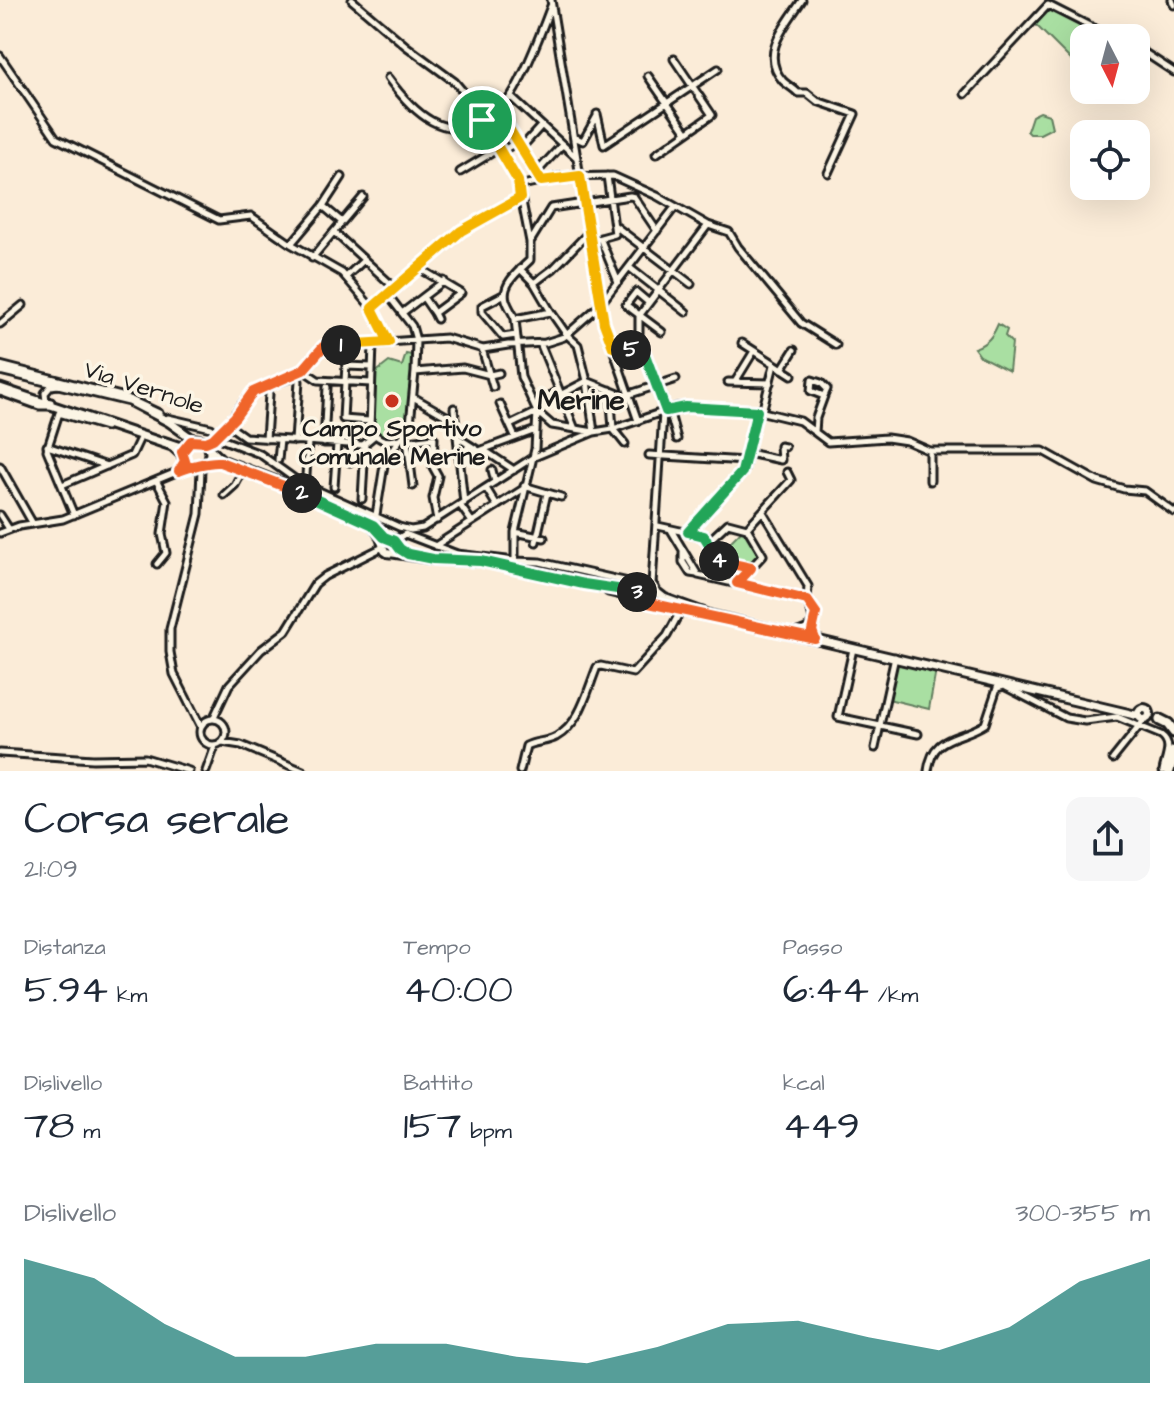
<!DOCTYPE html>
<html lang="it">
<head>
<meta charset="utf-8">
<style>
  :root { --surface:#fff; --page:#f6f6f7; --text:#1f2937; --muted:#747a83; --accent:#0f766e }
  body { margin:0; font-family:"Architects Daughter",sans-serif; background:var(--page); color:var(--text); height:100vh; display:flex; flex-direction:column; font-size:30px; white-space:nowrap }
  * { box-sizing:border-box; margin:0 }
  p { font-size:26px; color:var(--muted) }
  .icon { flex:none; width:44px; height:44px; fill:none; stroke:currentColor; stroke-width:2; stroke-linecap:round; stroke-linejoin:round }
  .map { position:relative; height:771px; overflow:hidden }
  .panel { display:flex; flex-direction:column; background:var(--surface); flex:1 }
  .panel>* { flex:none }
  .needle { width:52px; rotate:174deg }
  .fabs { position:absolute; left:1070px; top:24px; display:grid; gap:16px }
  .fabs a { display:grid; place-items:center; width:80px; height:80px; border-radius:16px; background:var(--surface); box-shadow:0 8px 32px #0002; font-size:40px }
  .pin { position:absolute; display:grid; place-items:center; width:68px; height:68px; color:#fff; margin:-34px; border:4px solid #fff; border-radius:50%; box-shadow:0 2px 8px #0007 }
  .km { position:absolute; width:40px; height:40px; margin:-20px; border-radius:50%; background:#222; color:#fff; font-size:22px; line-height:40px; text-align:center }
  .round { display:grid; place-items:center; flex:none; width:84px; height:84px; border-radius:16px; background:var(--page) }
  .headline { display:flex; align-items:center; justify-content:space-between; height:136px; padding:0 24px }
  h1 { font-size:44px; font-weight:600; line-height:60px }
  .metrics { display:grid; grid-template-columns:repeat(3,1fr); gap:12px; height:136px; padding:8px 24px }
  .metrics div { display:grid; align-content:center }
  .metrics b { font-size:40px; font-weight:600 }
  .metrics small { font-size:22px; font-weight:400 }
  .metrics p { font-size:22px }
  .chart { height:224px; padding:16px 24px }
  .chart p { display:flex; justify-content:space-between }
  .chart svg { width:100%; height:144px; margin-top:8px; fill:var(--accent); opacity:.7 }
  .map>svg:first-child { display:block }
  .green { fill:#a9dfa2; stroke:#627e5f; stroke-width:2 }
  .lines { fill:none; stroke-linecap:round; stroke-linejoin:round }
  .minor-casing { stroke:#1c1c1c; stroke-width:11 }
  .major-casing { stroke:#1c1c1c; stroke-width:13 }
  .highway-casing { stroke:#1c1c1c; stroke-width:15 }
  .minor { stroke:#fcf5e5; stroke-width:5 }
  .major { stroke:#fcf5e5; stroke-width:7 }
  .highway { stroke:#fcf5e5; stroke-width:9 }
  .split-1-casing { stroke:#fff; stroke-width:16 }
  .split-2-casing { stroke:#fff; stroke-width:16 }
  .split-3-casing { stroke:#fff; stroke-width:16 }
  .split-4-casing { stroke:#fff; stroke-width:16 }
  .split-5-casing { stroke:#fff; stroke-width:16 }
  .split-6-casing { stroke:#fff; stroke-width:16 }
  .split-1 { stroke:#f5b400; stroke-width:10 }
  .split-2 { stroke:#f0652b; stroke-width:10 }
  .split-3 { stroke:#22a559; stroke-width:10 }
  .split-4 { stroke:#f0652b; stroke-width:10 }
  .split-5 { stroke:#22a559; stroke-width:10 }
  .split-6 { stroke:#f5b400; stroke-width:10 }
  .poi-dot { fill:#c8321e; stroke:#fcf5e5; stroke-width:3 }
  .labels { text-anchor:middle; stroke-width:7; stroke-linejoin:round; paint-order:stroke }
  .street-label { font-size:24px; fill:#1c1c1c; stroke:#fcf5e5 }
  .poi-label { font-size:24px; font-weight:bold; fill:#1c1c1c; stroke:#fcf5e5 }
  .quarter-label { font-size:28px; font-weight:bold; fill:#1c1c1c; stroke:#fcf5e5 }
</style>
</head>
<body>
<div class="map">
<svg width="1174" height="771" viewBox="0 0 1174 771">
  <rect width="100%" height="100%" fill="#fbecd8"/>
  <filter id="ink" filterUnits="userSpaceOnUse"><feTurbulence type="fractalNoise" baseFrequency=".0125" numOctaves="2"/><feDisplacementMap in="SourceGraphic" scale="16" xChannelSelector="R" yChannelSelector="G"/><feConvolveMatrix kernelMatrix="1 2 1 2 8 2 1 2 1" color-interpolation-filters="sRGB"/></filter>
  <g filter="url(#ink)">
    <!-- green -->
    <path class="green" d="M 1051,8 L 1111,38 L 1084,38 L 1084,73 L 1033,22 L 1045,10 Z
      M 1040,112 L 1049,115 L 1052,128 L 1040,134 L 1030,134 L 1027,131 L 1032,116 Z
      M 998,324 L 1007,330 L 1005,336 L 1012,343 L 1009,371 L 980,356 L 974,348 C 987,344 993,336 998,324 Z
      M 406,354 L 412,355 L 409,422 L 400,436 C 360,450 373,396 375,373 L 389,362 L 402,366 Z
      M 742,530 L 747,531 L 761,554 L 749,566 L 720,559 L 717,555 Z
      M 896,660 L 936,670 L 929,709 L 888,699 Z"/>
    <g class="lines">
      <defs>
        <path id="minor" d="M 352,0 L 406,46 L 455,82 L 471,101 L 518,181 L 530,242 L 530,260 C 520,270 501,284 506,300 C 508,307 513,313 515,319 L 551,312
          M 551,0 L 604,323 L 638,421
          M 802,0 C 787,24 758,53 783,81 C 787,85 793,88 798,93 L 807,93 L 817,101 L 855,114 L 828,173
          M 1172,0 L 1174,5
          M 1136,47 L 1174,72
          M 0,56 L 56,138 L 219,220 L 251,216 L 291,244
          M 648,76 L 687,132
          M 388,78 C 412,111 447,147 488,116 C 495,110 506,104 511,96 C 525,75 542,30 551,6
          M 965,94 L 1048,5 L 1113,38
          M 511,97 L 576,157
          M 497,109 L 541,181
          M 597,114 L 604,145 L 718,69
          M 574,137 L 583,141 L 597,116
          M 521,148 L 541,126
          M 500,152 L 517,142
          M 656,154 L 712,115 L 674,59
          M 460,172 L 498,149
          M 536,173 L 562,145
          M 607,176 L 615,234
          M 342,177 L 323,206 L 291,244 L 342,273 L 372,308
          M 518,186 L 558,177 L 613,176 L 657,196 L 708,225 L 729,232 L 738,247 L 801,323 L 836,345
          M 323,206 L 342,222
          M 614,225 L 691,284
          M 334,232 L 395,288
          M 600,238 L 618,282
          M 590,241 L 615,234
          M 530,242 L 551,208 L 630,196 L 634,197 L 657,231
          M 312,258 L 363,197
          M 419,268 L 461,293 L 434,313 L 437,319
          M 630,268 L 686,312
          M 346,277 L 364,260
          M 534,283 L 554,268 L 589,232
          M 505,294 L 482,306 L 482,312 L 503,337 L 516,335
          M 423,297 L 434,313
          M 649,303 L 636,292 L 626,305 L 662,332
          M 402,313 L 444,281
          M 515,319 L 521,377 L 537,412 L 552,425 L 594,432 L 613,429 L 677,407 L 755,410 L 800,421 L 828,442 L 887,438 L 907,441 L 930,451 L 1043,451 L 1097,481 L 1124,489 L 1145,491 L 1174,512
          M 0,324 L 23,305
          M 389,342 L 372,308 L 461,231 L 520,198
          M 540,343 L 575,429
          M 742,343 L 792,375
          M 373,344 L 370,428 C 377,440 386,443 399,439
          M 347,345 L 343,419 L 369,421
          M 613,347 L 644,352
          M 482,349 L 493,387
          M 0,365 L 125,397 L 159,413
          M 346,366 L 372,367
          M 782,369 L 794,350
          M 303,370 L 318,380 L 371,383
          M 415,372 L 463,368 L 490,375 L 499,373
          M 728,382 L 770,383
          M 735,382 L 754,351
          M 610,390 L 613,429 L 625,444
          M 0,392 L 39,406 L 49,406
          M 560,395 L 587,381 L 624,396 L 676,379
          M 413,397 L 455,421
          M 51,402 L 46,401 L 45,393 L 51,386 L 58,385
          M 500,404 L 515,437
          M 535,407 L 558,390
          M 454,408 L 464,503
          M 669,410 L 677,439
          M 666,411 L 639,335 L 639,316 L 708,225
          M 762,412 L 774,365
          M 168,418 L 211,428 L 221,439 L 260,454 L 299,482 L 399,527 L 411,530 L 423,528 L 532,458 L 594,432 L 587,381 L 578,345 L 567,335 L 551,312 L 534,283 L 520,269
          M 228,425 L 245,437 L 363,445 L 375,435
          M 815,432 L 816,418 L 824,396 L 811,391 L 812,380 L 821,383 L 827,389 L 824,396
          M 457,437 L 479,451 L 536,430
          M 266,439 L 269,394
          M 163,440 L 184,447
          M 407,440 L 413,486
          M 295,441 L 299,381
          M 408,441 L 434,438 L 433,467 L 438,476 L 433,498 L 437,520
          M 204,442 C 232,433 235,405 253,393 C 268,382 291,382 305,368 C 314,361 316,351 328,346 L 446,338 L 483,349 L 508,345 L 545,343 L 564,337 L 599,306 L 675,207
          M 324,443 L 327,387
          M 47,446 L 107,466
          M 484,450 L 514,470
          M 930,451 L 930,481
          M 748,453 L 781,460 L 780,446 L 785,447
          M 649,455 L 746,461
          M 278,460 L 280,440
          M 350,462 L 352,445
          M 460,462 L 469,445
          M 0,466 L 33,524
          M 236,468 L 256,476
          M 492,470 L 495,482
          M 306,476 L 308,442
          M 62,485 L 132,455 L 140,438
          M 524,486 L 561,497
          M 334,487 L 337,444
          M 486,488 L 497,506
          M 224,495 L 235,485 L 242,472
          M 362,499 L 365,445
          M 460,505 L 472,522
          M 763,512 L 808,586 L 807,600
          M 0,515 L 9,529
          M 74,515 L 47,450 L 59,413 L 106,427
          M 376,515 L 385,459 L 404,435 L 410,424 L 415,372 L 416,340 L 412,326 L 388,295
          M 658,526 L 712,538 L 728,523 L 747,528 L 763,555 L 737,583
          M 747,528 L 791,480 L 787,472
          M 671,530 L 698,575 L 807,600
          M 515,532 L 544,538
          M 688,532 L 744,470 L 757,411
          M 0,533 L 19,526 L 63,519 L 191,466
          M 704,536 L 718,560 L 750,568
          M 394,541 L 405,534 L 457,554 L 515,561 L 515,532 L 535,449 L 537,412 L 510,425
          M 536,542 L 547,493
          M 435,546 L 523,489
          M 683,552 L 683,562 L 690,573 L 697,574
          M 515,561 L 540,562 L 642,585
          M 157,564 L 166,553 L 162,534 L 167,501 L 157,482
          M 652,584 L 663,413
          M 608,592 L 681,610
          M 794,633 C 819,627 814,619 807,600
          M 853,649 L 838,717 L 918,734
          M 1006,687 L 1066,718 L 1085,721 L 1117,717 L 1161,735 C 1174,744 1165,758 1163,771
          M200 732a13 13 0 1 1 26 0a13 13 0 1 1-26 0Z
          M 213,719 L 229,685 L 261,650 L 286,631 L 315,584 L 325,576 L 383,547
          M 201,727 L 174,674 L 170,652 L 170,629 L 199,514 L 201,470 L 204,465
          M 222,742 L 241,745 L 303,771
          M 875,748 L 895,657
          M 0,753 L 93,759 L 145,758 L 189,771
          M 1113,759 L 1145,719
          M 206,771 L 215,746
          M 520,771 L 526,746 C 535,741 548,742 556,737 C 581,723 587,691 597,667 L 601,666 L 633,673 L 667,636 L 681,610 L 705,616
          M 928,771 C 933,733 959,741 985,724 L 997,688 L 1004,686"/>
        <path id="major" d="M 0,370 L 129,401 L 169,422 L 194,440
          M 0,388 L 172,446 L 182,455
          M182 453a14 14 0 1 1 28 0a14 14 0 1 1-28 0Z
          M 210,449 L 222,460 L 359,513 C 371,522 380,531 383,546
          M383 546a7 7 0 1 1 14 0a7 7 0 1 1-14 0Z
          M 393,553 L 433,559 L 481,561 L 641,595
          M641 591a7 7 0 1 1 14 0a7 7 0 1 1-14 0Z
          M 655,591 L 664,598 L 711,615 L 1139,716
          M1138.5 714a5.5 5.5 0 1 1 11 0a5.5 5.5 0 1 1-11 0Z"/>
        <path id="highway" d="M 1160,720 L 1168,724 L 1174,732
          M 1169,771 L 1174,751"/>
      </defs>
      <!-- minor casing -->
      <use href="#minor" class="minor-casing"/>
      <!-- major casing -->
      <use href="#major" class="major-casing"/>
      <!-- highway casing -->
      <use href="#highway" class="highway-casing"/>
      <!-- minor -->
      <use href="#minor" class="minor"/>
      <!-- major -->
      <use href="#major" class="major"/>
      <!-- highway -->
      <use href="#highway" class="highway"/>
    </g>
  </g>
  <g class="lines" filter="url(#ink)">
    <defs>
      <path id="split-1" d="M 341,345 L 389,342 L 372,308 L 461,231 L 520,198 L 518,181 L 482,120"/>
      <path id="split-2" d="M 302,493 L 220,462 C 209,461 188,467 179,471 L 185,461 L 182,452 L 191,441 L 206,442 L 213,439 L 235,417 L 253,392 L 303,370 L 323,347 L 341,345"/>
      <path id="split-3" d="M 302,493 L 373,525 L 384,537 L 394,541 L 400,549 L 408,554 L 433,559 L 481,561 L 584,584 L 637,592"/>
      <path id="split-4" d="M 637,592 L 649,598 L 649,603 L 815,639 L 812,631 L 816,613 L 807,600 L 737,583 L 751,568 L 719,561"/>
      <path id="split-5" d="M 631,350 L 644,352 L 666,411 L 686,407 L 757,411 L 742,472 L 688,532 L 704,536 L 719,561"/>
      <path id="split-6" d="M 482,120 L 497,109 L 541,181 L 580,176 L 604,323 L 613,347 L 631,350"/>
    </defs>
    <!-- split-1 casing -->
    <use href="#split-1" class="split-1-casing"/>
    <!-- split-2 casing -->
    <use href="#split-2" class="split-2-casing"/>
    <!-- split-3 casing -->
    <use href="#split-3" class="split-3-casing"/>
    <!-- split-4 casing -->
    <use href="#split-4" class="split-4-casing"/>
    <!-- split-5 casing -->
    <use href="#split-5" class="split-5-casing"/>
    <!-- split-6 casing -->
    <use href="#split-6" class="split-6-casing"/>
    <!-- split-1 -->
    <use href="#split-1" class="split-1"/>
    <!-- split-2 -->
    <use href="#split-2" class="split-2"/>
    <!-- split-3 -->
    <use href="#split-3" class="split-3"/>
    <!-- split-4 -->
    <use href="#split-4" class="split-4"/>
    <!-- split-5 -->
    <use href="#split-5" class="split-5"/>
    <!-- split-6 -->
    <use href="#split-6" class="split-6"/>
  </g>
  <!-- markers -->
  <circle class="poi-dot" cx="392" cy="401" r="8"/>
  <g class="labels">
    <!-- street labels -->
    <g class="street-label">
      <text transform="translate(144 387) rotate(18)" y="8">Via Vernole</text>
    </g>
    <!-- poi labels -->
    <g class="poi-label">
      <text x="392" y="436">Campo Sportivo<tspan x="392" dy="28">Comunale Merine</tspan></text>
    </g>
    <!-- quarter labels -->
    <g class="quarter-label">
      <text x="581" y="409">Merine</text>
    </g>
  </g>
</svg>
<div class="fabs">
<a><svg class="needle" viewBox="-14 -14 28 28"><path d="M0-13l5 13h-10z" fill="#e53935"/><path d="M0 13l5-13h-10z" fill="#747a83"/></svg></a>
<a><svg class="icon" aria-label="locate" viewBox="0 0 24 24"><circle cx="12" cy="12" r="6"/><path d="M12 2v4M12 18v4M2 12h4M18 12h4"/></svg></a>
</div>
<div class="pin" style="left:482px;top:120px;background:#1e9e55"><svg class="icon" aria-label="arrive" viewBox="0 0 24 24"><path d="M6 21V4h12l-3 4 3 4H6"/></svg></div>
<b class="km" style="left:341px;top:345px">1</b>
<b class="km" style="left:302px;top:493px">2</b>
<b class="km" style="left:637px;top:592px">3</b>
<b class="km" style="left:719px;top:561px">4</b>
<b class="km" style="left:631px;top:350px">5</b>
</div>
<section class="panel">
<div class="headline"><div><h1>Corsa serale</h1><p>21:09</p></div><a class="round"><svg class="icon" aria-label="share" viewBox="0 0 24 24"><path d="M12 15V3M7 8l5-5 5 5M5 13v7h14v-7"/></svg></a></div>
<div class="metrics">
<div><p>Distanza</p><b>5.94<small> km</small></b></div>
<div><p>Tempo</p><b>40:00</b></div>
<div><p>Passo</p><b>6:44<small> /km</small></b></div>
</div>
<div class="metrics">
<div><p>Dislivello</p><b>78<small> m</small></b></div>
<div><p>Battito</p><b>157<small> bpm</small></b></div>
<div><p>kcal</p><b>449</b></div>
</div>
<div class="chart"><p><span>Dislivello</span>300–355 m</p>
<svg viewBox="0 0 160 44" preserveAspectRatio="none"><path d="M0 44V6L10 12L20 26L30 36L40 36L50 32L60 32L70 36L80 38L90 33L100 26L110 25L120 30L130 34L140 27L150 13L160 6V44z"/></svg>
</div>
</section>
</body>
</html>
